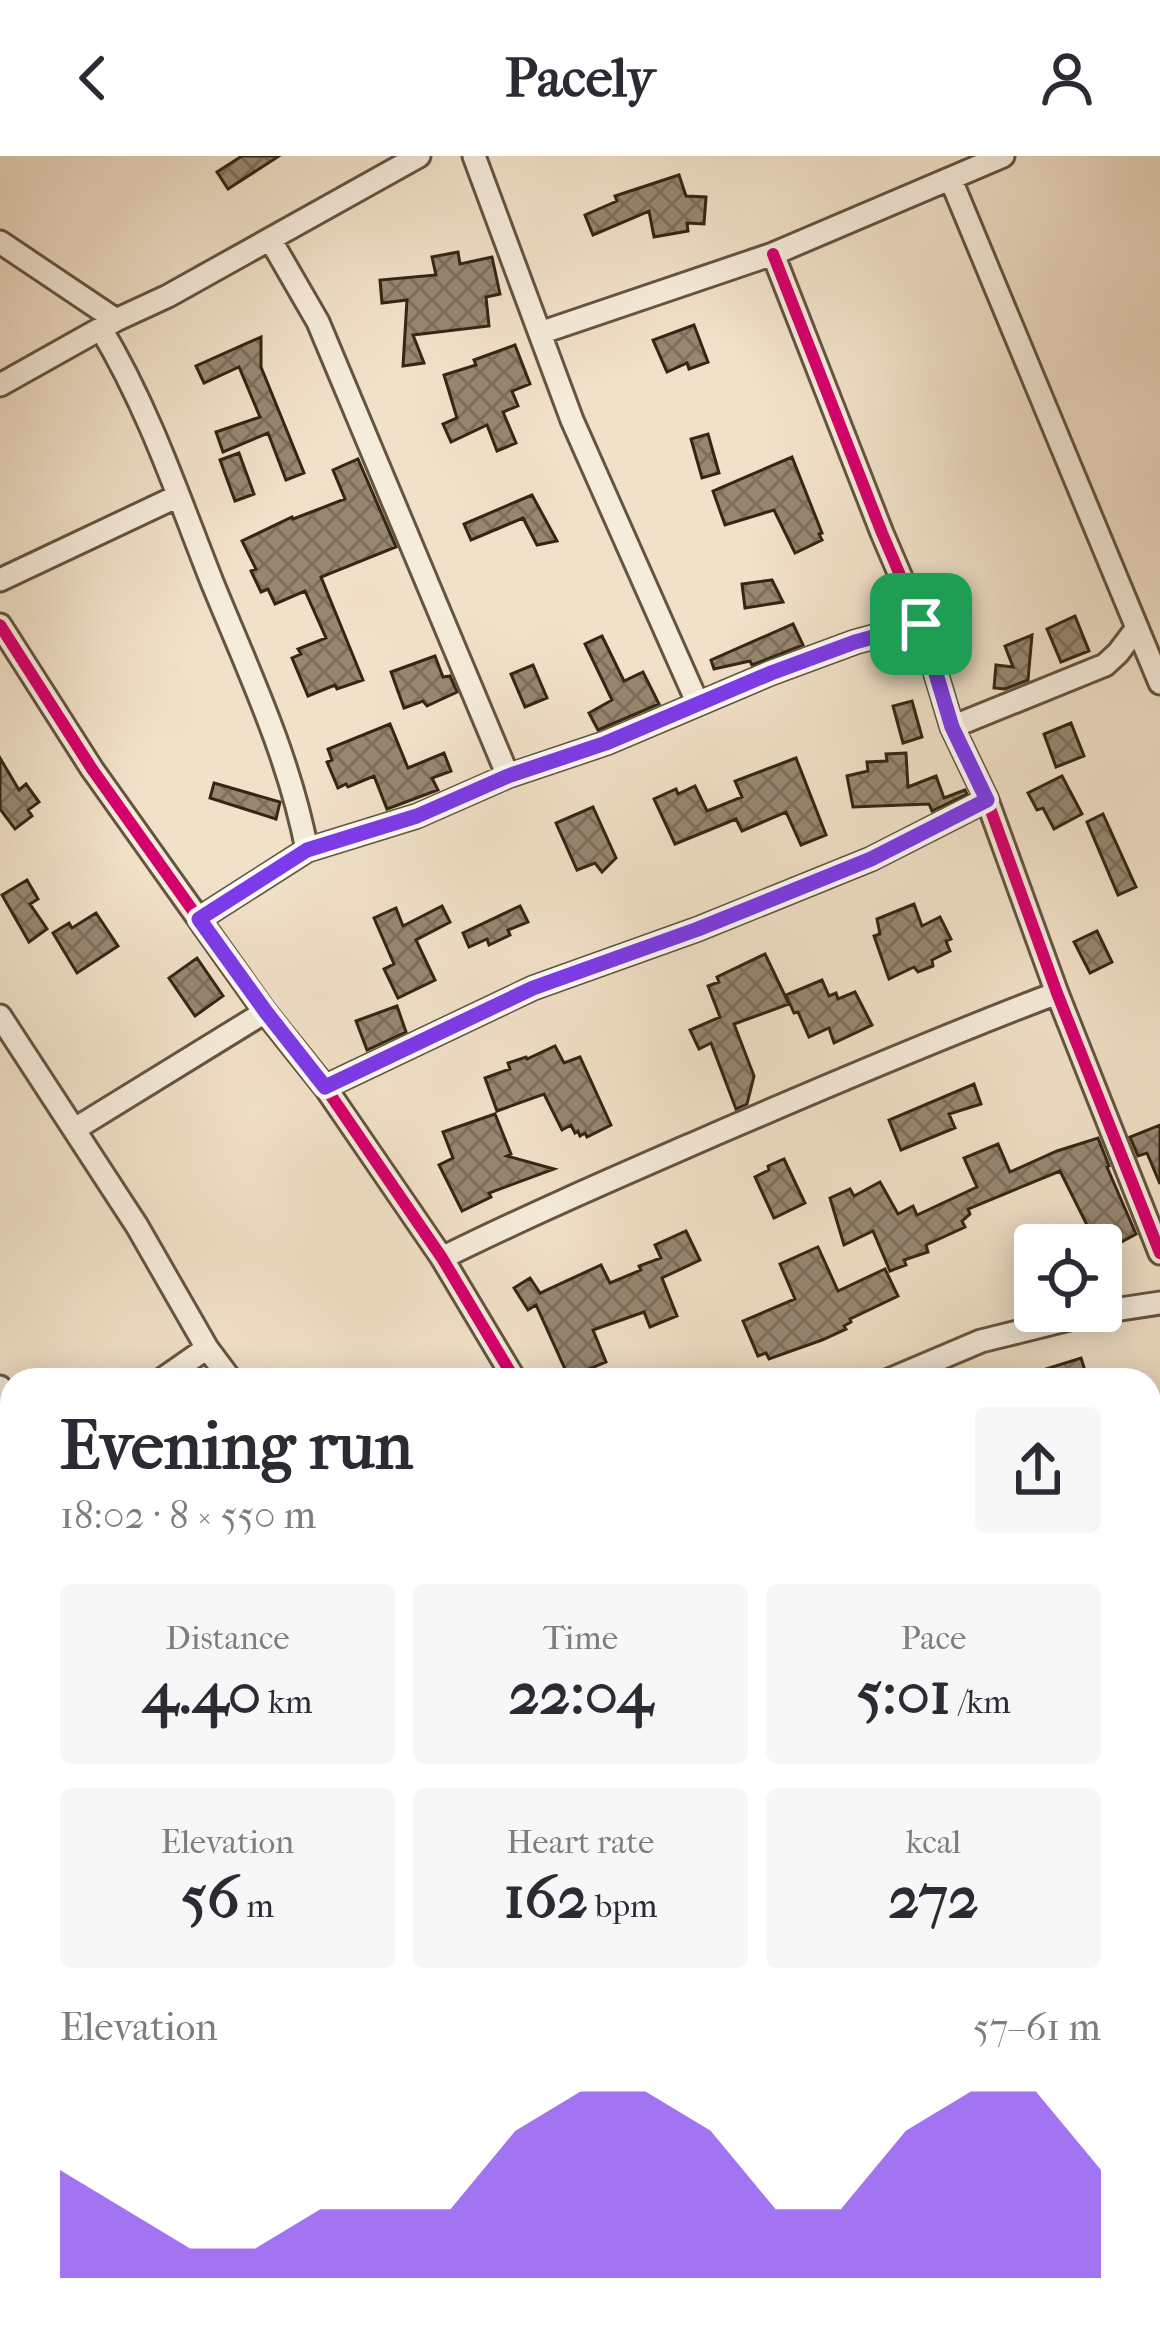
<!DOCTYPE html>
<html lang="en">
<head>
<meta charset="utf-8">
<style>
  :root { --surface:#fff; --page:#f7f7f7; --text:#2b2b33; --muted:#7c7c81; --accent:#7c3aed }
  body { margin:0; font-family:"IM FELL French Canon",serif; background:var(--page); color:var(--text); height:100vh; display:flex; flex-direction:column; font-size:45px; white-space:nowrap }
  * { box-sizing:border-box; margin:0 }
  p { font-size:39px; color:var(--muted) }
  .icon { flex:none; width:66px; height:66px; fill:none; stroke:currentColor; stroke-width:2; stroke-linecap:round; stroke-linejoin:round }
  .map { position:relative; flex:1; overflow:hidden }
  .details { position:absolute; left:0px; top:1212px; width:1161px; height:972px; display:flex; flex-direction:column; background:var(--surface); border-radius:36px 36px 0 0; box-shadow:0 6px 30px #0003 }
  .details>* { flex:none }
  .controls { position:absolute; left:1014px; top:1068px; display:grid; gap:24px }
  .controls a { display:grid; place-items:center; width:108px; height:108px; border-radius:12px; background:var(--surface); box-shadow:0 6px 30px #0003; font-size:60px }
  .pin { position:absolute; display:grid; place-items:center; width:102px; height:102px; color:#fff; margin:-51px; border-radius:24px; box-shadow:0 6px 18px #0006 }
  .round { display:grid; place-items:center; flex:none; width:126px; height:126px; border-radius:12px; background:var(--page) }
  .head { display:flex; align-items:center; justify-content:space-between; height:204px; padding:0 60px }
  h1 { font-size:66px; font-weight:700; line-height:90px }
  .stats { display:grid; grid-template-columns:repeat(3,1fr); gap:18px; height:204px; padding:12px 60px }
  .stats div { display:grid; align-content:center; border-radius:12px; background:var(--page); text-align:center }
  .stats b { font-size:60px; font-weight:700 }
  .stats small { font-size:33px; font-weight:400 }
  .stats p { font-size:33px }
  .chart { height:336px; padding:24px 60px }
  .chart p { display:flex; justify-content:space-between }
  .chart svg { width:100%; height:216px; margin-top:12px; fill:var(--accent); opacity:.7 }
  header { display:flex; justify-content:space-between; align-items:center; height:156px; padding:0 60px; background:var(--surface); font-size:54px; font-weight:700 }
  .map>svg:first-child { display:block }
  .building { fill:url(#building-cross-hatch); stroke:#352512; stroke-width:3 }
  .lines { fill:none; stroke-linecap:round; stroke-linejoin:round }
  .street-casing { stroke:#645440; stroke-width:27 }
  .street { stroke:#f6ecdb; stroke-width:21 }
  .cycleway-casing { stroke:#f6ecdb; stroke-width:20 }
  .cycleway { stroke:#d6006c; stroke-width:12 }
  .route-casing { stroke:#fff; stroke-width:24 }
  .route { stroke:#7c3aed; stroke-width:15 }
</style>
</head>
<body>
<header><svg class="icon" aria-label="back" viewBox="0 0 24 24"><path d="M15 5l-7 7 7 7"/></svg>Pacely<svg class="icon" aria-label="person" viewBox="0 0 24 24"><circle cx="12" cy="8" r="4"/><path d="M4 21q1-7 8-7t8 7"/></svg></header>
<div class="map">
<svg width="1160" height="2184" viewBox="0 0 1160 2184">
  <defs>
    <pattern id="building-cross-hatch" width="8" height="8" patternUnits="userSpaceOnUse" patternTransform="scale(3)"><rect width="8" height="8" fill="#978771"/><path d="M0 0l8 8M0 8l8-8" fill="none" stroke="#7c6e5b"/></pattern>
  </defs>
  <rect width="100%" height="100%" fill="#f1e1c8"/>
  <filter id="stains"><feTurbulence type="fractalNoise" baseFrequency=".00167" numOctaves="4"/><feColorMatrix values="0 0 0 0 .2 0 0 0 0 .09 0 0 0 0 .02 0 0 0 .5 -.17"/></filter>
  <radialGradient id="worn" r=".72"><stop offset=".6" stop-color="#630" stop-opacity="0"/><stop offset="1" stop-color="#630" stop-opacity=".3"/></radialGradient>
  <!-- building -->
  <path class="building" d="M 242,0 L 279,0 L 228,33 L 217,16 Z
    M 679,19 L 686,40 L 706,41 L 704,68 L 687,67 L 688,75 L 654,81 L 649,55 L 593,79 L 585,59 L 617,45 L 615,40 Z
    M 458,96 L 460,108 L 492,101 L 500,138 L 486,141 L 489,170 L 413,179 L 424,207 L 403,210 L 407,144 L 382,147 L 380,124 L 436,119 L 432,101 Z
    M 694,169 L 708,206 L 689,213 L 687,207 L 667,216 L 653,184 Z
    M 261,181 L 261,211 L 304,317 L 286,324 L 268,277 L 223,296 L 216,276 L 260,261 L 239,211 L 204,227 L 196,210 Z
    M 515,189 L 530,228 L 512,235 L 518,250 L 503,256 L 516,287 L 497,295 L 487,269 L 451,286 L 443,268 L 457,262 L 444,219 L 476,209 L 474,204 Z
    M 708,278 L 719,317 L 702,322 L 691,283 Z
    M 239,297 L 254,338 L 235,345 L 220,304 Z
    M 792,301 L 822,377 L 819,378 L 822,384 L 795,397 L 774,354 L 725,369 L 713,335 Z
    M 358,303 L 396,391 L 321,421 L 363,524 L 337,533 L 335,529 L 308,540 L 292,502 L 301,498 L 298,493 L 326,482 L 305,435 L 275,448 L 268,433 L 261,436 L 251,415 L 256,413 L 242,385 L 292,361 L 293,363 L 345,343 L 333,314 Z
    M 532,339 L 557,385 L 537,389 L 523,362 L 471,384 L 464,368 Z
    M 772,424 L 783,446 L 745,452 L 742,428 Z
    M 1075,460 L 1089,495 L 1061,506 L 1047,473 Z
    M 793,468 L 803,489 L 752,509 L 750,505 L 714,513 L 711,504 Z
    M 1032,479 L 1028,524 L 1005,533 L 994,532 L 996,509 L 1013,511 L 1005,490 Z
    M 602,480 L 624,525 L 643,516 L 659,548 L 598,574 L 589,557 L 612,544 L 585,488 Z
    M 435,500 L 443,521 L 450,520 L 457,536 L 427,550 L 423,545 L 404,552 L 391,516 Z
    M 533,509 L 547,542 L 525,551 L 511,518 Z
    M 912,545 L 922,581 L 903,587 L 893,550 Z
    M 1071,567 L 1084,600 L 1056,611 L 1044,578 Z
    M 390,568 L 408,612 L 444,597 L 451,615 L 432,622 L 438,634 L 387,653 L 374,620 L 348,631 L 346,628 L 338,632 L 327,606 L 332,604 L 328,593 Z
    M 906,597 L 908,631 L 936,620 L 944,642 L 965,634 L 967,638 L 932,655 L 929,648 L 853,651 L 847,620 L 868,615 L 867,606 L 887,605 L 886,598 Z
    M 0,602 L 19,634 L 26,628 L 39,646 L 28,654 L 32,660 L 15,673 L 0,653 Z
    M 796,602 L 826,679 L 801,689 L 786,656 L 742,675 L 736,663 L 675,688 L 654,643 L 676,633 L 678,638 L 695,630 L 707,655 L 742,641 L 735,625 Z
    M 1062,620 L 1082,658 L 1054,673 L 1043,652 L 1037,654 L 1028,637 Z
    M 214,627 L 280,646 L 276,663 L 210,642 Z
    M 593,651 L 616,702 L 602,716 L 595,707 L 577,714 L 556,667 Z
    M 1103,658 L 1136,731 L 1118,739 L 1087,666 Z
    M 27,724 L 38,743 L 30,748 L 47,773 L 29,786 L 2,739 Z
    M 914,748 L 922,770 L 940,761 L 951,783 L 946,785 L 950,795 L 932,804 L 933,810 L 918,816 L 914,811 L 889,823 L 874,780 L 880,778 L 877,763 Z
    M 442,750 L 450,766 L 416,784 L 435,824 L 398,842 L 384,813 L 394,808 L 374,762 L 396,752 L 403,770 Z
    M 520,750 L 528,766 L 508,774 L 510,779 L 489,789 L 487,783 L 469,791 L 463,777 Z
    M 96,757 L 118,790 L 77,817 L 53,777 L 69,767 L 72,772 Z
    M 1097,775 L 1112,806 L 1090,817 L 1074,786 Z
    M 765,798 L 789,848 L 734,868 L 754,920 L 747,948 L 736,953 L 711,887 L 699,893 L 690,874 L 720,861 L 708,830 L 719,826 L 717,821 Z
    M 197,802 L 223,840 L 195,860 L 169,822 Z
    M 822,824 L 829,840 L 836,837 L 838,843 L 855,836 L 872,869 L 834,887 L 829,872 L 809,881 L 798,856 L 794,857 L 786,839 Z
    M 397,850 L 406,876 L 367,894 L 356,865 Z
    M 555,890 L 564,907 L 580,901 L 611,969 L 587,981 L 585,977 L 580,980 L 578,975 L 575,977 L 571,969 L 562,974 L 544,938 L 497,955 L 485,922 L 510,913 L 508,907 L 526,901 L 527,903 Z
    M 974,928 L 981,948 L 949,958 L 955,972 L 901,994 L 889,964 Z
    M 495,958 L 511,998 L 507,1000 L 554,1013 L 489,1037 L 491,1041 L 462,1055 L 439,1009 L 453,1002 L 443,976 Z
    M 1160,969 L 1160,1028 L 1147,997 L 1138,1000 L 1130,981 Z
    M 1098,982 L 1109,1010 L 1107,1011 L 1136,1078 L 1114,1090 L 1111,1084 L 1087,1089 L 1046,1089 L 1088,1071 L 1060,1015 L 968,1053 L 970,1058 L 962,1065 L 965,1071 L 926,1089 L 928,1096 L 904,1104 L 906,1109 L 890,1115 L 873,1075 L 844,1089 L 830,1042 L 850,1033 L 854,1040 L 880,1026 L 898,1058 L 913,1050 L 917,1059 L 977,1031 L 964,1002 L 998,988 L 1010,1016 L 1057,995 Z
    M 784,1003 L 805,1047 L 774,1062 L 755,1021 L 769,1014 L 768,1010 Z
    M 686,1075 L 700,1104 L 662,1122 L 677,1160 L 650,1171 L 644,1156 L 593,1174 L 606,1206 L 589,1213 L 595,1224 L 570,1224 L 536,1149 L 528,1154 L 514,1132 L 530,1122 L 540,1137 L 601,1109 L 610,1127 L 641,1114 L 639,1110 L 661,1102 L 655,1089 Z
    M 818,1091 L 838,1135 L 885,1113 L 898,1140 L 850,1163 L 851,1166 L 844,1170 L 846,1173 L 822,1184 L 769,1203 L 766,1197 L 758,1200 L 743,1165 L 795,1143 L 780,1108 Z
    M 1081,1202 L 1088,1224 L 1023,1224 L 1023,1220 Z"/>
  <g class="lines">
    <defs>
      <path id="street" d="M 474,0 L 572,264 L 698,548
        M 951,24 L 1160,527
        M 270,83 L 318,166 L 508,620
        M 0,86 L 116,164
        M 773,98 L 882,377 L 921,468 L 952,571 L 987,644 L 1057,837 L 1160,1097
        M 101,173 C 149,253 178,340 212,426 C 248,514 289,600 307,694
        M 540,177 L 773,98 L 1003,0
        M 0,229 L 116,164 L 168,140 L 419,0
        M 0,424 L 178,340
        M 0,469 L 92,613 L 265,856 L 325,931 L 442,1102 L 515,1224
        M 952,571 L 1105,509 L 1118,497 L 1137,472
        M 199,763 L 307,694 L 417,660 L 508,620 L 606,587 L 771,517 L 855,486 L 921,468
        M 0,860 L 137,1070 L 207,1192 L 231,1224
        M 325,931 L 533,832 L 698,773 L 871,703 L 987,644
        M 75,973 L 265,856
        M 442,1102 C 535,1056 631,1015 727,973 C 836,926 946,879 1057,837
        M 161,1224 L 207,1192
        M 889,1224 L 981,1185 L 1094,1157 L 1160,1147
        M 0,1231 L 12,1248
        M 0,1344 L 12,1333
        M 1149,1434 L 1160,1429
        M 1149,1592 L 1160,1591
        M 0,1624 L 12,1613
        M 0,1840 L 12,1853
        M 1149,1879 L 1160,1880
        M 0,1901 L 12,1891
        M 1149,2088 L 1160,2087
        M 276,2172 L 280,2184
        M 862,2172 L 864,2184
        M 476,2184 L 511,2172"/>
    </defs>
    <!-- street casing -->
    <use href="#street" class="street-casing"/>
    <!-- street -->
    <use href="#street" class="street"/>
    <defs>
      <path id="cycleway" d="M 773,98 L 882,377 L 921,468 L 952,571 L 987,644 L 1057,837 L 1160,1097
        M 0,469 L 92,613 L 265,856 L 325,931 L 442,1102 L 515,1224"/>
    </defs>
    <!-- cycleway casing -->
    <use href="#cycleway" class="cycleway-casing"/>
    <!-- cycleway -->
    <use href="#cycleway" class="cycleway"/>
  </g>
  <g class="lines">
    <defs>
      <path id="route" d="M 921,468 L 952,571 L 987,644 L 871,703 L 698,773 L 533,832 L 325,931 L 266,856 L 199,763 L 307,694 L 417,660 L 508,620 L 606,587 L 771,517 L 855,486 Z"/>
    </defs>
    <!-- route casing -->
    <use href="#route" class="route-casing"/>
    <!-- route -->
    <use href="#route" class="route"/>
  </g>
  <rect width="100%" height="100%" filter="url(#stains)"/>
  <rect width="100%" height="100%" fill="url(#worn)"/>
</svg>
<div class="controls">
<a><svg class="icon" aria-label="locate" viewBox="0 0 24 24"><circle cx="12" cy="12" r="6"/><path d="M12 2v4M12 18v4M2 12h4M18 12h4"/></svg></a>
</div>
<div class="pin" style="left:921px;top:468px;background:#1e9e55"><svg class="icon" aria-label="arrive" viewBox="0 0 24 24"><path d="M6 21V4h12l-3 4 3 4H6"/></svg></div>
<section class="details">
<div class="head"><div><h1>Evening run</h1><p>18:02 · 8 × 550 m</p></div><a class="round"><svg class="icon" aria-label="share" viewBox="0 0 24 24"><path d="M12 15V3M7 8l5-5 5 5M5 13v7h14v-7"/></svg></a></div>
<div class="stats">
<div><p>Distance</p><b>4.40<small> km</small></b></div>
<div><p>Time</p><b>22:04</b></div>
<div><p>Pace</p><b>5:01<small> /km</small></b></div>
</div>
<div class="stats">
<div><p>Elevation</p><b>56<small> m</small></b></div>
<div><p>Heart rate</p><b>162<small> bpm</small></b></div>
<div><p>kcal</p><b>272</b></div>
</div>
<div class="chart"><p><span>Elevation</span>57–61 m</p>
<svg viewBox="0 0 160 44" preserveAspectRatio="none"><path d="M0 44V22L10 30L20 38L30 38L40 30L50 30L60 30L70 14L80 6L90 6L100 14L110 30L120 30L130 14L140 6L150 6L160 22V44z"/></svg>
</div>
</section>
</div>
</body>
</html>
